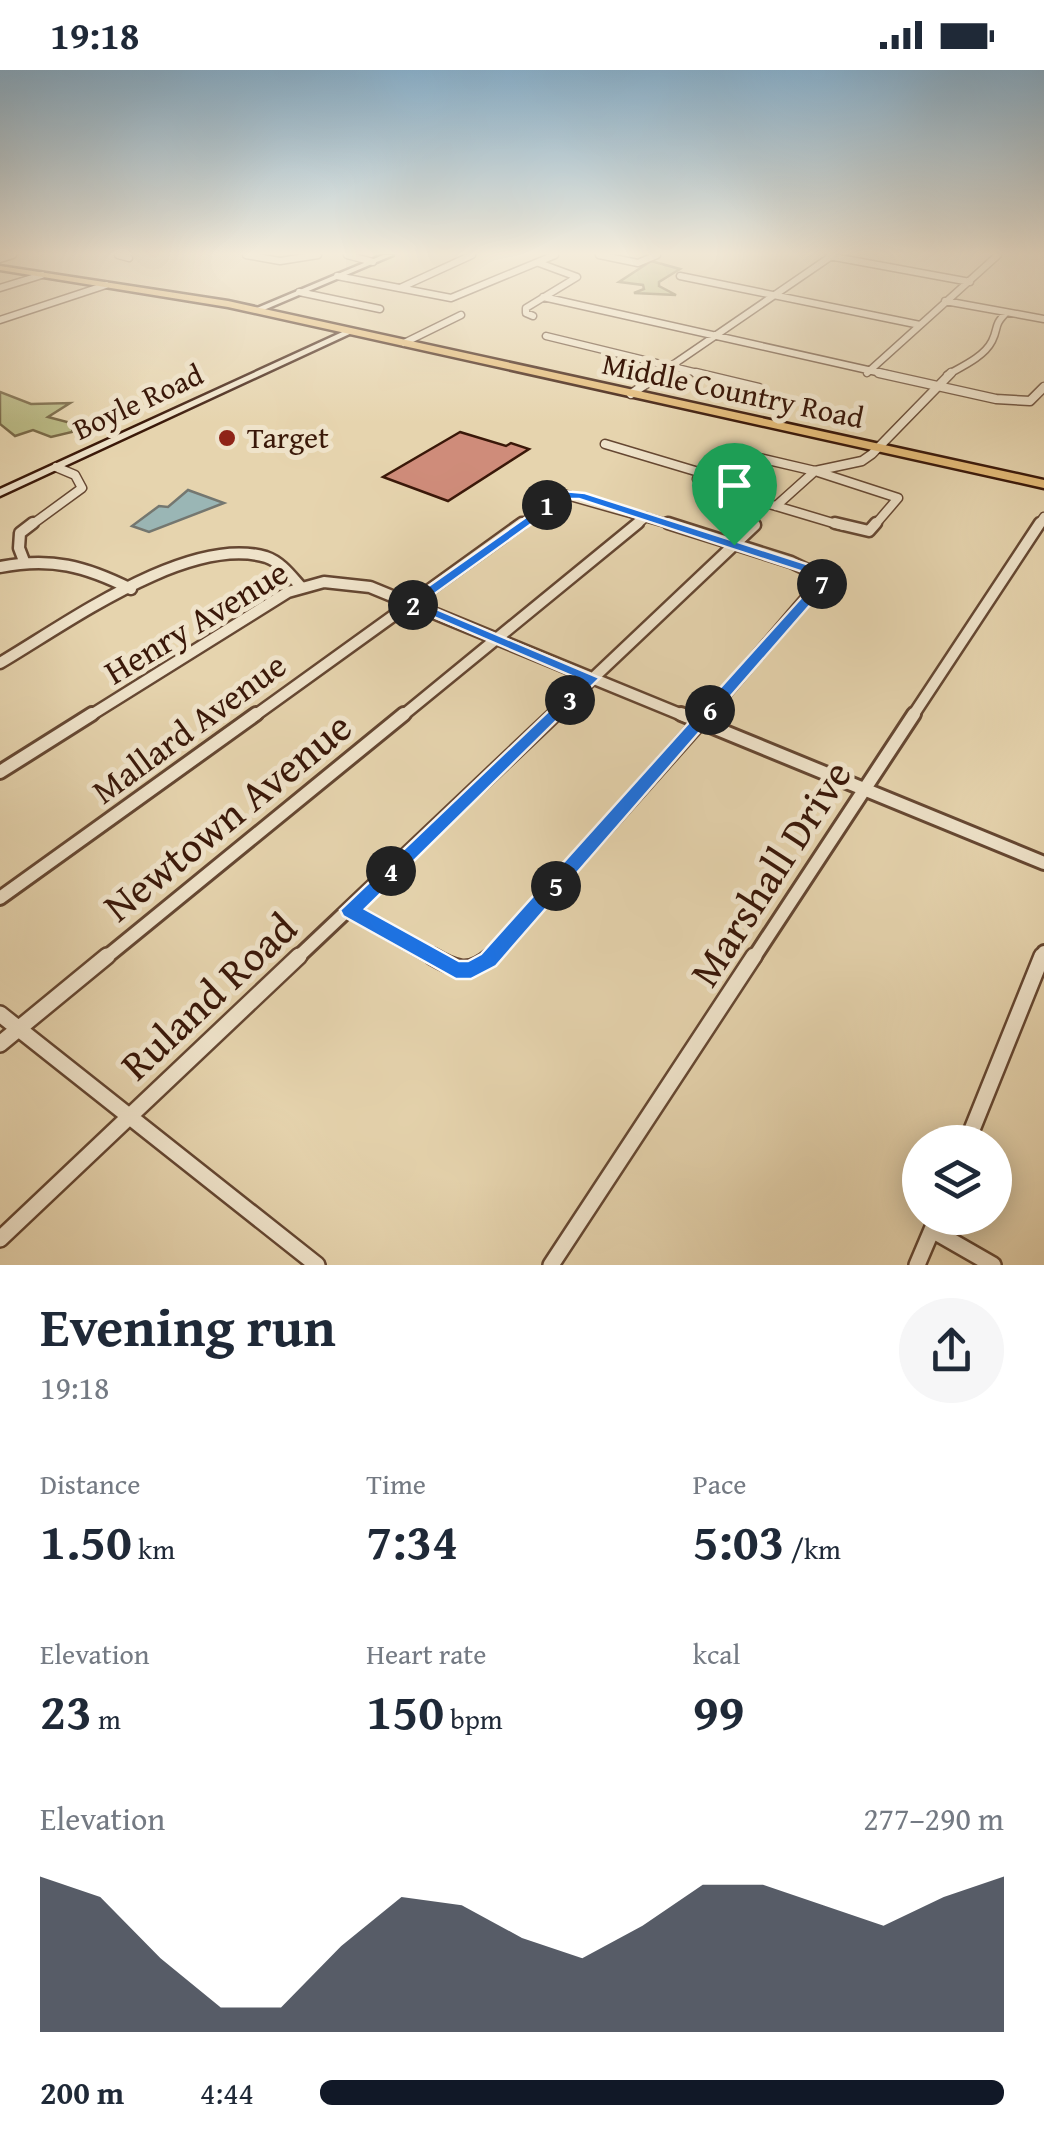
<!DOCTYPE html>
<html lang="en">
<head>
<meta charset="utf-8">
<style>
  :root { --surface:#fff; --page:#f6f6f7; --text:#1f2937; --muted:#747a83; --accent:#111827 }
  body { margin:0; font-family:"Gentium Book Plus",serif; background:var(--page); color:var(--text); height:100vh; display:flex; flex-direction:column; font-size:38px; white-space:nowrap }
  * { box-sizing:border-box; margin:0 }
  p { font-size:32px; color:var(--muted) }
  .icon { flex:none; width:55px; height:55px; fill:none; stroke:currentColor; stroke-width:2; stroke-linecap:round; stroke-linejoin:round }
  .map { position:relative; height:1195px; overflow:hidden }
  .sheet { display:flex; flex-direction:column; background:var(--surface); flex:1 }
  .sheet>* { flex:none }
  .fabs { position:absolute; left:902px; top:1055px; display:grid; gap:20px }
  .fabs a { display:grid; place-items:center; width:110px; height:110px; border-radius:50%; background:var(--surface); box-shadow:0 5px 25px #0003; font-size:50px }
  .pin { position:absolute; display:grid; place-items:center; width:85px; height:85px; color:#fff; margin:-102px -42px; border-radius:50% 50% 50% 0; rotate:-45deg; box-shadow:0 0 10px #0007 }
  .pin .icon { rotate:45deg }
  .km { position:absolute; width:50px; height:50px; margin:-25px; border-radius:50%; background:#222; color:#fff; font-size:28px; line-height:50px; text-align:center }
  .round { display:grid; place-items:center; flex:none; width:105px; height:105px; border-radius:52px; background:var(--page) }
  .overview { display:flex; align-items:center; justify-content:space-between; height:170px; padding:0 40px }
  h1 { font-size:55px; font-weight:600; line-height:75px }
  .metrics { display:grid; grid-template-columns:repeat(3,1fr); gap:15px; height:170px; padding:10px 40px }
  .metrics div { display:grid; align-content:center }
  .metrics b { font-size:50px; font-weight:600 }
  .metrics small { font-size:28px; font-weight:400 }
  .metrics p { font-size:28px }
  .chart { height:280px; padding:20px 40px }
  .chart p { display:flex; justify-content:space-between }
  .chart svg { width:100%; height:180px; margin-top:10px; fill:var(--accent); opacity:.7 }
  ul { padding:0 40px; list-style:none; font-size:32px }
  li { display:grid; grid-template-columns:160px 120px 1fr; align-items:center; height:75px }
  li i { height:25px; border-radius:12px; background:var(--accent) }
  .status { display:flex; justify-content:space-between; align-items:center; height:70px; padding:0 50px; background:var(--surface); direction:ltr }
  .status svg { height:28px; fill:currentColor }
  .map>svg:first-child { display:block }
  .green { fill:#bbbb86; stroke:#7a6a48; stroke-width:2.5 }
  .water { fill:#9ab6b5; stroke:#747770; stroke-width:2.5 }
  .building { fill:#cf8c7a; stroke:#3a1809; stroke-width:2.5 }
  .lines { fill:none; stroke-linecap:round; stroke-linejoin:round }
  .street-far4-casing { stroke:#654732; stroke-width:9 }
  .street-far3-casing { stroke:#654732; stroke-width:11 }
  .street-far2-casing { stroke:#654732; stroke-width:15 }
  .street-far1-casing { stroke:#654732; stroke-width:18 }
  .street-casing { stroke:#654732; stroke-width:20 }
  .secondary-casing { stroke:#3a1809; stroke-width:5 }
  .primary-casing { stroke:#3a1809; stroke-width:5 }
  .street-far4 { stroke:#efe3ca; stroke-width:6 }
  .street-far3 { stroke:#efe3ca; stroke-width:8 }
  .street-far2 { stroke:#efe3ca; stroke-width:10 }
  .street-far1 { stroke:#efe3ca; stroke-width:12 }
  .street { stroke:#efe3ca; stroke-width:15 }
  .secondary { fill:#efe3ca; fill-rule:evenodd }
  .primary { fill:#e3ba77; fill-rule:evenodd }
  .route { fill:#1a73e8; stroke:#fff; stroke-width:2.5; fill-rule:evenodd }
  .poi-dot { fill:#8f2418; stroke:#efe3ca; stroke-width:4 }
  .labels { text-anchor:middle; stroke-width:10; stroke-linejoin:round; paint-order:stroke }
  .far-street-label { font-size:30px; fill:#3a1809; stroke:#efe3ca }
  .far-poi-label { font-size:30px; fill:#3a1809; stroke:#efe3ca; text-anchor:start }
  .street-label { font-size:35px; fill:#3a1809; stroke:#efe3ca }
  .near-street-label { font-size:42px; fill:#3a1809; stroke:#efe3ca }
</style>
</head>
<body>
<div class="status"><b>19:18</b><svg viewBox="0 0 49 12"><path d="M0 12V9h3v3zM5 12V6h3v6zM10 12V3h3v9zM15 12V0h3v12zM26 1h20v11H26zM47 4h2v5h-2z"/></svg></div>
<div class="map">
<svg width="1044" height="1195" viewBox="0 0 1044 1195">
  <rect width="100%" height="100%" fill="#e6d4ae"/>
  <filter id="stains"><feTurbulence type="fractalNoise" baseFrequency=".002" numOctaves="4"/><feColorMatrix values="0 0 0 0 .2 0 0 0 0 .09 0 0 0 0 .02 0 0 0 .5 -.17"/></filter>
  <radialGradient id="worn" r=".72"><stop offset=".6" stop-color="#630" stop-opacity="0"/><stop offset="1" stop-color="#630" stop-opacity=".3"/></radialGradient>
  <!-- green -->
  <path class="green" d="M 651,191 L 680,199 L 659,212 L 659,216 L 676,225 L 634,223 L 644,219 L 643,215 L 619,212 Z
    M 0,322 L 31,334 L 70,333 L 48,347 L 75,354 L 72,362 L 51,367 L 33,360 L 15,366 L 0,354 Z"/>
  <!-- water -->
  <path class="water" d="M 188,420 L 224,433 L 149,462 L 132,456 L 159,436 L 168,437 Z"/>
  <!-- building -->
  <path class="building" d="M 460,362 L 506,376 L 511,373 L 529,379 L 448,431 L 383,407 Z"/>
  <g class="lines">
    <defs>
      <path id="street-far4" d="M 118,185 L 129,188
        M 246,185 L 280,191 L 318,185
        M 347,185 L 373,192
        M 599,185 L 638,193 L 657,185
        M 829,186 L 970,212
        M 0,189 L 13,185
        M 337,206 L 451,228 L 555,185
        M 680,206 L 920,255
        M 0,218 L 42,205
        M 400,218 L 472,185
        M 299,222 L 380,239
        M 543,227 L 890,305
        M 945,231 L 1044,249
        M 533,246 L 526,243 L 526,238 L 577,207 L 539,193
        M 0,250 L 106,215
        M 546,266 L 706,305
        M 404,273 L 461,245
        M 867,303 L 998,185
        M 658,305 L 833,185
        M 947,305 C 961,297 984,287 992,271 C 999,257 993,256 1006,243"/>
      <path id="street-far3" d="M 696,303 L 759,318
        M 879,303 L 996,329 L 1030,331 L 1044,317
        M 631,324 L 662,303
        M 605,374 L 702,403
        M 815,401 L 898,428 L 874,456
        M 815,401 L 862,391 L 872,384 L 951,303
        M 776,436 L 843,456
        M 776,436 L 706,416 L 697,409 L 713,392 L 734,382 L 815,401
        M 776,436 L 815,401
        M 30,456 L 82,418 L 75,405 L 56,397
        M 519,456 L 563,424 L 676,456
        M 635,456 L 646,447
        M 1038,456 L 1044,447"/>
      <path id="street-far2" d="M 668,453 L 791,492 L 824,508 L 705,647
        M 835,453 L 869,461 L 876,453
        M 24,491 L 19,478 L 20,463 L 33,453
        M 0,497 C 51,487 85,496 131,519
        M 0,593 C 65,555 188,464 266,487 C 281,492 291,506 301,517
        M 88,647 L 288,522 L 324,512 L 370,517 L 687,647
        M 253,647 L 522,453
        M 401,647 L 638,453
        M 552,647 L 755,455
        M 912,647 L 1040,453"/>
      <path id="street-far1" d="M 681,644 L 1044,793
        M 0,702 L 92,644
        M 0,828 L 256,644
        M 351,841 L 436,889
        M 104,889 L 404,644
        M 296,889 L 555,644
        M 489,889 L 707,644
        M 753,889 L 914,644
        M 1041,889 L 1044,882"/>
      <path id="street" d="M 432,886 C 456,900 469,905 491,886
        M 0,944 L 317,1195
        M 0,974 L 107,886
        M 967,1072 L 1042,886
        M 932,1160 L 993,1195
        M 0,1169 L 299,886
        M 551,1195 L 754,886
        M 917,1195 L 937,1148"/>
      <path id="secondary" d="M 383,185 L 393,185 L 259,242 L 252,240 Z
        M 349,259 L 356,261 L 0,426 L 0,419 Z"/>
      <path id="primary" d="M 0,196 L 228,231 L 1044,410 L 1044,418 L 228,237 L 0,200 Z"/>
    </defs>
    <!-- street-far4 casing -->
    <use href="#street-far4" class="street-far4-casing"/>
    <!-- street-far3 casing -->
    <use href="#street-far3" class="street-far3-casing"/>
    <!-- street-far2 casing -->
    <use href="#street-far2" class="street-far2-casing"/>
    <!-- street-far1 casing -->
    <use href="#street-far1" class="street-far1-casing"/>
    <!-- street casing -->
    <use href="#street" class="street-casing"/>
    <!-- secondary casing -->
    <use href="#secondary" class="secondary-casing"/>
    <!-- primary casing -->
    <use href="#primary" class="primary-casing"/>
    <!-- street-far4 -->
    <use href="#street-far4" class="street-far4"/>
    <!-- street-far3 -->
    <use href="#street-far3" class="street-far3"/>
    <!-- street-far2 -->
    <use href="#street-far2" class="street-far2"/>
    <!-- street-far1 -->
    <use href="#street-far1" class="street-far1"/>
    <!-- street -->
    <use href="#street" class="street"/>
    <!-- secondary -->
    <use href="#secondary" class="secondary"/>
    <!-- primary -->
    <use href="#primary" class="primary"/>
  </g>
  <!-- sky -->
  <linearGradient id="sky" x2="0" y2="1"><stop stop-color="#89b5d4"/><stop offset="0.52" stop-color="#f4ecdb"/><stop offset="1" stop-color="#f4ecdb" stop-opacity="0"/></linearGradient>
  <rect width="1044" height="353" fill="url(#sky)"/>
  <!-- route -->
  <path class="route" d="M 563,421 L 585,423 L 816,497 L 829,504 L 831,511 L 496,896 L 471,909 L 456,909 L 343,846 L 340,840 L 581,610 L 403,534 ZM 566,429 L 579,429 L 806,503 L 817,510 L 481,884 L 468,891 L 459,891 L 365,839 L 600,608 L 422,533 Z"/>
  <!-- markers -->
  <circle class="poi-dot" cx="227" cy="368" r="10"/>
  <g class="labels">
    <!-- far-street labels -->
    <g class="far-street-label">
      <text transform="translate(733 321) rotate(12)" y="10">Middle Country Road</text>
      <text transform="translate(138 332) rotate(-25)" y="10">Boyle Road</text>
    </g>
    <!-- far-poi labels -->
    <g class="far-poi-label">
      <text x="247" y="378">Target</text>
    </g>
    <!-- street labels -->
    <g class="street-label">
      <text transform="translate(196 552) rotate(-31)" y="12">Henry Avenue</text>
      <text transform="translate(189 658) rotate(-36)" y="12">Mallard Avenue</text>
    </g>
    <!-- near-street labels -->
    <g class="near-street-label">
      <text transform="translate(227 746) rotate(-39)" y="15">Newtown Avenue</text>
      <text transform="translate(770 803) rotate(-57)" y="15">Marshall Drive</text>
      <text transform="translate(208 926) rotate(-43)" y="15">Ruland Road</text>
    </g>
  </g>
  <rect width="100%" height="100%" filter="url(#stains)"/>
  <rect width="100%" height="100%" fill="url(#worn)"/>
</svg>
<div class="fabs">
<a><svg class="icon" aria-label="layers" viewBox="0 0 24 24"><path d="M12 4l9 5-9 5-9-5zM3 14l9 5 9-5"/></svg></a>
</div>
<div class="pin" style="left:734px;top:475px;background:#1e9e55"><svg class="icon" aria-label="arrive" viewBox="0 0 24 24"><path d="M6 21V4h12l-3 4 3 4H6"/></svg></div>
<b class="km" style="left:547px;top:435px">1</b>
<b class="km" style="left:413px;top:535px">2</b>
<b class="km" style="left:570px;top:630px">3</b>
<b class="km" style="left:391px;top:801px">4</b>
<b class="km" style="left:556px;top:816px">5</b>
<b class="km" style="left:710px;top:640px">6</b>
<b class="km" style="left:822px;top:514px">7</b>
</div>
<section class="sheet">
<div class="overview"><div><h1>Evening run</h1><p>19:18</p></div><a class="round"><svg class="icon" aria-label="share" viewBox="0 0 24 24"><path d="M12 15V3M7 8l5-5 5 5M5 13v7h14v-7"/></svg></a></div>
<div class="metrics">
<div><p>Distance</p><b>1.50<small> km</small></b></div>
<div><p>Time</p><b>7:34</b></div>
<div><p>Pace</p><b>5:03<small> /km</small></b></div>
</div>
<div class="metrics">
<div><p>Elevation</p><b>23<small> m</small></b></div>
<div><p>Heart rate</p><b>150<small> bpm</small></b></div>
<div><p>kcal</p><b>99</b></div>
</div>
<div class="chart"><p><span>Elevation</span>277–290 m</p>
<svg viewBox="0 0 160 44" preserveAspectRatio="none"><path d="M0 44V6L10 11L20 26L30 38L40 38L50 23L60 11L70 13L80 21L90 26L100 18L110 8L120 8L130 13L140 18L150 11L160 6V44z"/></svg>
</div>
<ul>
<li><b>200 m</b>4:44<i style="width:100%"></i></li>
</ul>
</section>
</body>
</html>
